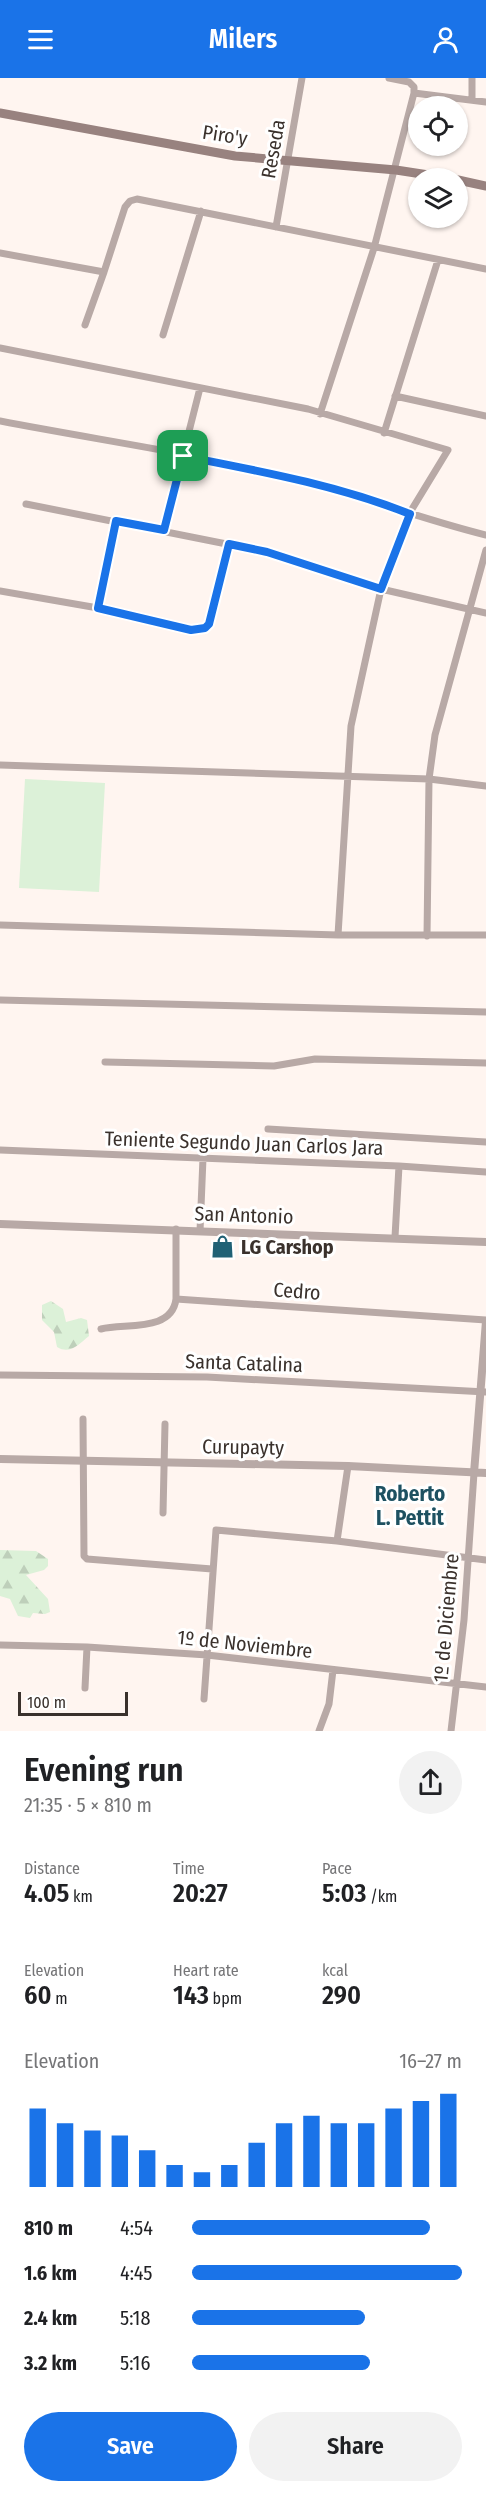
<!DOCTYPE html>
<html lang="en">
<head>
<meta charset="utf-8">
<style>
  :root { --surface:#fff; --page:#f2f2f2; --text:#202124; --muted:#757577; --accent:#1a73e8 }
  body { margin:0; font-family:"Fira Sans Condensed",sans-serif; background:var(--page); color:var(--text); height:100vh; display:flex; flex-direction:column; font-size:22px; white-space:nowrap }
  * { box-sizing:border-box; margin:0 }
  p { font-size:20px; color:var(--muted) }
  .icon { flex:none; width:33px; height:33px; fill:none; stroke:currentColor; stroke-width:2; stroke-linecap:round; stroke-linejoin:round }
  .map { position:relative; height:1653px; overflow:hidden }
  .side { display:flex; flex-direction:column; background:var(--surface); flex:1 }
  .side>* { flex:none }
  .tools { position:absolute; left:408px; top:18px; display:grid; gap:12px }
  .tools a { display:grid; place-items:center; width:60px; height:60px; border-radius:50%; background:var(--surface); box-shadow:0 2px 4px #0004; font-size:30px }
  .scale { position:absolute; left:18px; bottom:15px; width:110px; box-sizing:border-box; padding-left:6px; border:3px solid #3a312c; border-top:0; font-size:16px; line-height:21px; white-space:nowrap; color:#3a312c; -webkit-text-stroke:4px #fff; paint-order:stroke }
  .pin { position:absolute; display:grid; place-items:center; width:51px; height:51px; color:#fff; margin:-26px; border-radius:12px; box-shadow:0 3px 9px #0006 }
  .round { display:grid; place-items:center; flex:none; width:63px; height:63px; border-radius:32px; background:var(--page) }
  .overview { display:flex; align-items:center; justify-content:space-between; height:102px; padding:0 24px }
  h1 { font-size:33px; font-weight:600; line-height:45px }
  .stats { display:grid; grid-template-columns:repeat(3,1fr); gap:9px; height:102px; padding:6px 24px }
  .stats div { display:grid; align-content:center }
  .stats b { font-size:26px; font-weight:600 }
  .stats small { font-size:16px; font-weight:400 }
  .stats p { font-size:16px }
  .chart { height:168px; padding:12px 24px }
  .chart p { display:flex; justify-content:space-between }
  .chart svg { width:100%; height:108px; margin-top:6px; stroke:var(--accent); stroke-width:6 }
  .button { display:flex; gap:12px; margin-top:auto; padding:12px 24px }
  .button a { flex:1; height:69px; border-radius:36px; background:var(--accent); color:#fff; font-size:24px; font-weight:600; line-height:69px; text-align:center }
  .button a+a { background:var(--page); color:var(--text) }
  ul { padding:0 24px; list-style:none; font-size:20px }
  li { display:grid; grid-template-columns:96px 72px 1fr; align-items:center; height:45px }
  li i { height:15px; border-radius:8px; background:var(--accent) }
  header { display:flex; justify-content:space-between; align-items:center; height:78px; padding:0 24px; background:var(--accent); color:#fff; font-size:27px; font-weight:600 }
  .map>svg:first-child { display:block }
  .forest { fill:url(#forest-firs) }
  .pitch { fill:#dcf1d8 }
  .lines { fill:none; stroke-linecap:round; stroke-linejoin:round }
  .minor { stroke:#b8a9a6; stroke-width:7 }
  .tertiary { stroke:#b8a9a6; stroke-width:8 }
  .secondary { stroke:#98827f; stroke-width:9 }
  .route-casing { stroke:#fff; stroke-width:12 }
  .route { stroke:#1a73e8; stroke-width:8 }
  .labels { text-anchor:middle; stroke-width:6; stroke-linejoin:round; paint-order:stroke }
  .street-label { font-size:20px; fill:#3a312c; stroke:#fff }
  .poi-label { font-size:20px; font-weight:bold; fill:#3a312c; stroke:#fff; text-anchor:start }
  .neighbourhood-label { font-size:21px; font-weight:bold; fill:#1e5161; stroke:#fff }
</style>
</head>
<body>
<header><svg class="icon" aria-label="menu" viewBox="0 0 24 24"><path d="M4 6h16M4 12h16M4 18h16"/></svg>Milers<svg class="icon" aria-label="person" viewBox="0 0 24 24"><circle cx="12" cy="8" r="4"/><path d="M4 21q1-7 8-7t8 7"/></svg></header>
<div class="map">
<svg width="486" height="1653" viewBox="0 0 486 1653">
  <defs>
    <pattern id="forest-firs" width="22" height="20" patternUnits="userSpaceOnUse" patternTransform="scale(1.5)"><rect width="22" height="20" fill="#dcf1d8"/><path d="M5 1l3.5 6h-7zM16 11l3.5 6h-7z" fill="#becfba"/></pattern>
  </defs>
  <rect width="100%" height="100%" fill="#fff5f0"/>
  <!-- forest -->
  <path class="forest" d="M 51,1223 L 63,1231 L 66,1244 L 81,1240 L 87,1242 L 89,1258 C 79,1266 70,1277 57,1269 L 54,1254 L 42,1242 L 42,1227 Z
    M 0,1472 L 36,1473 L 48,1481 L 48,1488 L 44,1492 L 26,1497 L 48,1521 L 50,1534 L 45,1536 L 33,1535 L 30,1540 L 18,1538 L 10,1521 L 0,1518 Z"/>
  <!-- pitch -->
  <path class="pitch" d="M 25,701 L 105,705 L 99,814 L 19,810 Z"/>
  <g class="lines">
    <!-- minor -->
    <path class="minor" d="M 414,15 L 486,24
      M 472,22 L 472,0
      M 276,149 L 302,0
      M 0,175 L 104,194 L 125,129 L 130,123 L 137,121 L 486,191
      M 85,247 L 104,194
      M 163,257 L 201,133
      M 0,270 L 308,331 L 448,372 L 409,436 L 381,511 L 351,648 L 338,857
      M 395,318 L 486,338
      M 320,336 L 374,170 L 414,15 L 414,9 L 409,4 L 389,0
      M 0,343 C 98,362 198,376 294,400 C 359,417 421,441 486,457
      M 384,355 L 438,182
      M 26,426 L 267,474 L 381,511 L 486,535
      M 164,452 L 200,310
      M 0,513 L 98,530 L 199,553 L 209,546 L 229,466
      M 98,530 L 116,443
      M 0,687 L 429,701 L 486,708
      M 0,847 L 338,857 L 486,857
      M 427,858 L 429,701 L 435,657 L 486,472
      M 0,922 L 486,934
      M 105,984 L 274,988 L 315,981 L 486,985
      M 268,1051 L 486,1064
      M 0,1072 L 399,1088 L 486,1094
      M 176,1151 L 176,1221 L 486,1242
      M 200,1153 L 203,1080
      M 395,1159 L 399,1088
      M 101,1251 C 126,1245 172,1254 176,1221
      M 0,1297 L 207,1299 L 486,1314
      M 83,1341 L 84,1478 L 87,1481 L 212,1491
      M 163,1435 L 165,1346
      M 337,1463 L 348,1388
      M 0,1567 L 87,1569 L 207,1577 L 486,1609
      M 85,1610 L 87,1569
      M 204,1621 L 216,1452 L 337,1463 L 486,1482
      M 319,1653 L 329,1626 L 333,1592
      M 451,1653 L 464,1542 L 474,1395"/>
    <!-- tertiary -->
    <path class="tertiary" d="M 0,1146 L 486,1164
      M 0,1381 L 348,1388 L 486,1395
      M 474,1395 L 486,1243"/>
    <!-- secondary -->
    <path class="secondary" d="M 0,35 L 235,78 L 396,92 L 448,100
      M 458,102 L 486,108"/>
  </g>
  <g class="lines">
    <defs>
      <path id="route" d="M 183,378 C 259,393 337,407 410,436 L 381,511 L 267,474 L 229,466 L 209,546 L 205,550 L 191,552 L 98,530 L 116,443 L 164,452 Z"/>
    </defs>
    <!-- route casing -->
    <use href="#route" class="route-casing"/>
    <!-- route -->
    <use href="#route" class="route"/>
  </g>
  <!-- icons -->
  <defs>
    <symbol id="shop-bare" viewBox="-9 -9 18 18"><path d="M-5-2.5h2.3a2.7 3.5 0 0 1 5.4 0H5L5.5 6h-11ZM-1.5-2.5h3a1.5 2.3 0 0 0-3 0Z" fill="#206175" stroke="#fff" stroke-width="2.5" paint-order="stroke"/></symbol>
  </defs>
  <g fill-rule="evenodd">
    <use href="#shop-bare" x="206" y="1152" width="33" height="33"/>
  </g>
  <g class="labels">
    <!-- street labels -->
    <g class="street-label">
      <text transform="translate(225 57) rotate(9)" y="7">Piro'y</text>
      <text transform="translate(273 71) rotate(-80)" y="7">Reseda</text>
      <text transform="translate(244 1065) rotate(2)" y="7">Teniente Segundo Juan Carlos Jara</text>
      <text transform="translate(244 1137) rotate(2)" y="7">San Antonio</text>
      <text transform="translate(297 1213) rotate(4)" y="7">Cedro</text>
      <text transform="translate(244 1285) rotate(2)" y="7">Santa Catalina</text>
      <text transform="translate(243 1369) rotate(1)" y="7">Curupayty</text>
      <text transform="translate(446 1540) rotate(-85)" y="7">1º de Diciembre</text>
      <text transform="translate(245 1566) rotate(6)" y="7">1º de Noviembre</text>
    </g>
    <!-- poi labels -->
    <g class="poi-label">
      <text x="241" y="1176">LG Carshop</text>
    </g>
    <!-- neighbourhood labels -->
    <g class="neighbourhood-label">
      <text x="410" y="1423">Roberto<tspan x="410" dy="24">L. Pettit</tspan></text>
    </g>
  </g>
</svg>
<div class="tools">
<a><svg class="icon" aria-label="locate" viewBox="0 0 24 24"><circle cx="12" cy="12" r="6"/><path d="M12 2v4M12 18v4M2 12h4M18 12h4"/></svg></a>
<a><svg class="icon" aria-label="layers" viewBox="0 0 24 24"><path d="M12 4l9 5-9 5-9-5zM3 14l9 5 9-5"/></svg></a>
</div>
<div class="scale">100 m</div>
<div class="pin" style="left:183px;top:378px;background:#1e9e55"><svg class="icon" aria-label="arrive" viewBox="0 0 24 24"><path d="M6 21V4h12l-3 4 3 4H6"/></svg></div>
</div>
<section class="side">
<div class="overview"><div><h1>Evening run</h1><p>21:35 · 5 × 810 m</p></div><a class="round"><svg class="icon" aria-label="share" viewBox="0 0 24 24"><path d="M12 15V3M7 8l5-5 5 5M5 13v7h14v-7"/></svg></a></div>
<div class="stats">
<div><p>Distance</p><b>4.05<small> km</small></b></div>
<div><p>Time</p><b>20:27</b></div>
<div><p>Pace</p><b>5:03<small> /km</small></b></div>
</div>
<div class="stats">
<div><p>Elevation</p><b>60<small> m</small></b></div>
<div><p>Heart rate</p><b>143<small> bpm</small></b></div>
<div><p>kcal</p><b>290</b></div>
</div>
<div class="chart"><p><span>Elevation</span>16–27 m</p>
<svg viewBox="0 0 160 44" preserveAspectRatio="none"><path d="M5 44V12M15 44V18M25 44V21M35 44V23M45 44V29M55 44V35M65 44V38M75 44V35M85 44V26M95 44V18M105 44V15M115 44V18M125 44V18M135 44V12M145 44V9M155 44V6"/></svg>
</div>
<ul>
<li><b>810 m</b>4:54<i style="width:88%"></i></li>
<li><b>1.6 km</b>4:45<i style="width:100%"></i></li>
<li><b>2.4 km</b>5:18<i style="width:64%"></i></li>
<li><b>3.2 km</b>5:16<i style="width:66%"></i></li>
</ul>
<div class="button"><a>Save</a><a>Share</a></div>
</section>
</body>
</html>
